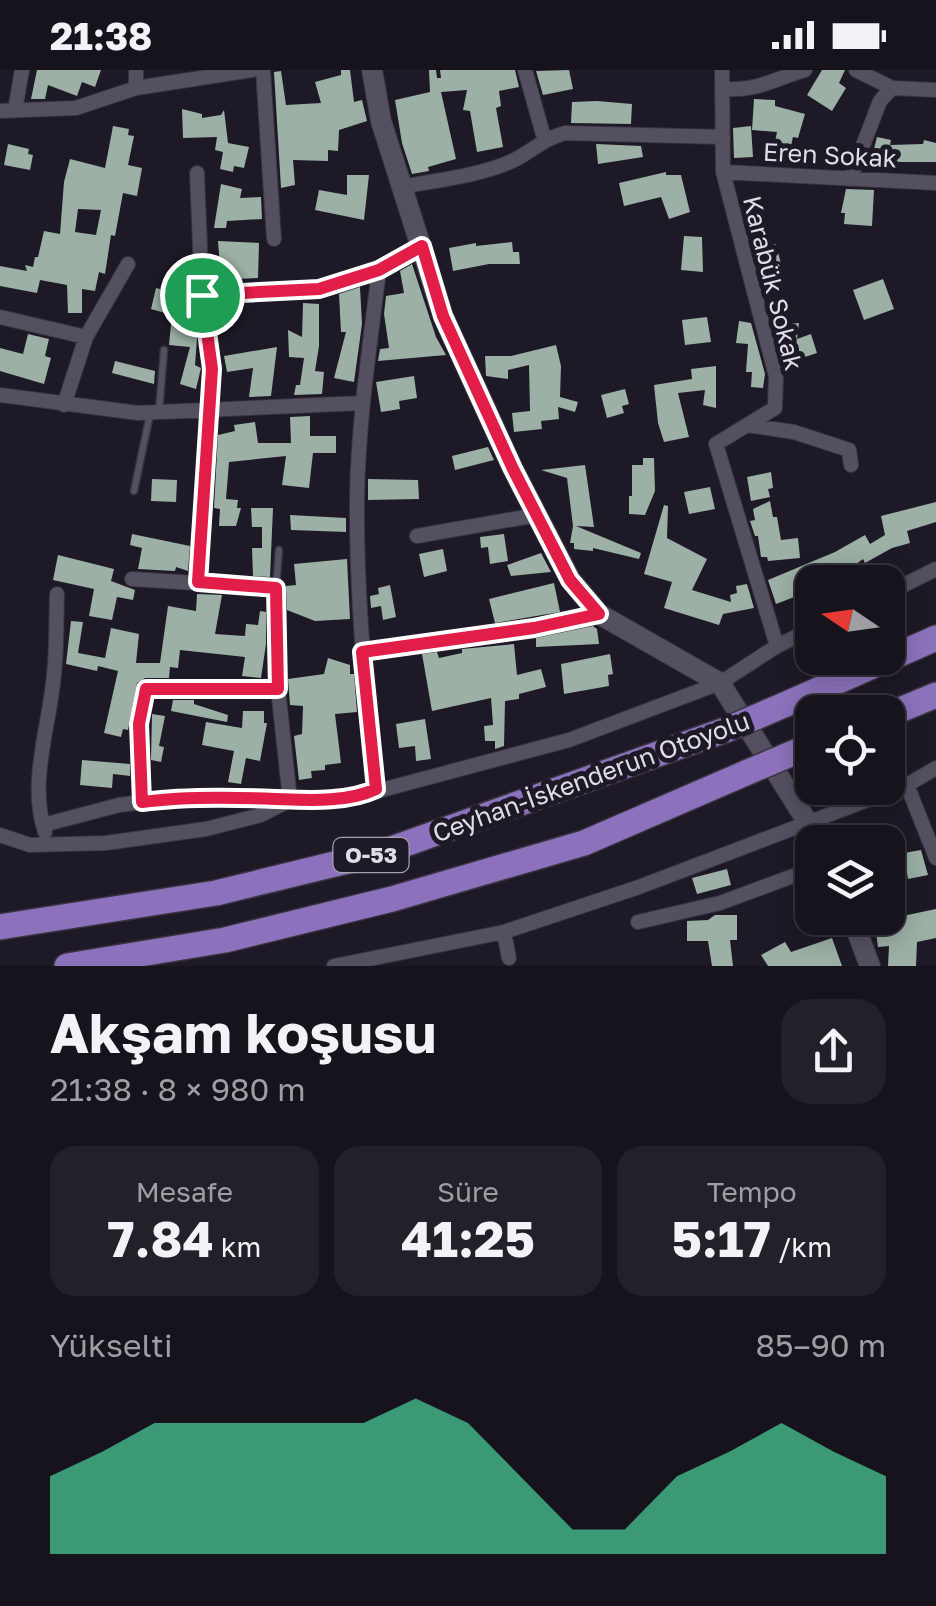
<!DOCTYPE html>
<html lang="tr">
<head>
<meta charset="utf-8">
<style>
  :root { --surface:#16131c; --page:#232029; --text:#f1f3f6; --muted:#9e9ea3; --line:#35323b; --accent:#4bd49b }
  body { margin:0; font-family:"Golos Text",sans-serif; background:var(--page); color:var(--text); height:100vh; display:flex; flex-direction:column; font-size:38px; white-space:nowrap }
  * { box-sizing:border-box; margin:0 }
  p { font-size:32px; color:var(--muted) }
  .icon { flex:none; width:55px; height:55px; fill:none; stroke:currentColor; stroke-width:2; stroke-linecap:round; stroke-linejoin:round }
  .map { position:relative; height:896px; overflow:hidden }
  .side { display:flex; flex-direction:column; background:var(--surface); flex:1 }
  .side>* { flex:none }
  .needle { width:65px; rotate:283deg }
  .controls { position:absolute; left:795px; top:495px; display:grid; gap:20px }
  .controls a { display:grid; place-items:center; width:110px; height:110px; border-radius:20px; background:var(--surface); box-shadow:0 5px 25px #0003,0 0 0 2px var(--line); font-size:50px }
  .pin { position:absolute; display:grid; place-items:center; width:85px; height:85px; color:#fff; margin:-42px; border:5px solid #fff; border-radius:50%; box-shadow:0 2px 10px #0007 }
  .round { display:grid; place-items:center; flex:none; width:105px; height:105px; border-radius:30px; background:var(--page) }
  .summary { display:flex; align-items:center; justify-content:space-between; height:170px; padding:0 50px }
  h1 { font-size:55px; font-weight:700; line-height:75px }
  .stats { display:grid; grid-template-columns:repeat(3,1fr); gap:15px; height:170px; padding:10px 50px }
  .stats div { display:grid; align-content:center; border-radius:25px; background:var(--page); text-align:center }
  .stats b { font-size:50px; font-weight:700 }
  .stats small { font-size:28px; font-weight:400 }
  .stats p { font-size:28px }
  .chart { height:280px; padding:20px 50px }
  .chart p { display:flex; justify-content:space-between }
  .chart svg { width:100%; height:180px; margin-top:10px; fill:var(--accent); opacity:.7 }
  .status { display:flex; justify-content:space-between; align-items:center; height:70px; padding:0 50px; background:var(--surface); direction:ltr }
  .status svg { height:28px; fill:currentColor }
  .map>svg:first-child { display:block }
  .building { fill:#9cb0a5; fill-rule:evenodd }
  .lines { fill:none; stroke-linecap:round; stroke-linejoin:round }
  .lane-casing { stroke:#38343f; stroke-width:9 }
  .street-casing { stroke:#38343f; stroke-width:16 }
  .secondary-casing { stroke:#38343f; stroke-width:22 }
  .highway-casing { stroke:#38343f; stroke-width:28 }
  .lane { stroke:#555060; stroke-width:6 }
  .street { stroke:#555060; stroke-width:14 }
  .secondary { stroke:#555060; stroke-width:20 }
  .highway { stroke:#8c72bc; stroke-width:25 }
  .highway-bridge-casing { stroke:#38343f; stroke-width:28; stroke-linecap:butt }
  .highway-bridge { stroke:#8c72bc; stroke-width:25 }
  .route-casing { stroke:#fff; stroke-width:20 }
  .route { stroke:#e11d48; stroke-width:12 }
  .labels { text-anchor:middle; stroke-width:10; stroke-linejoin:round; paint-order:stroke }
  .shield { fill:#1d1926; stroke:#a6a2ad; stroke-width:2.5 }
  .shield-label { font-size:22px; font-weight:bold; fill:#e0dde7 }
  .street-label { font-size:25px; fill:#e0dde7; stroke:#1d1926 }
</style>
</head>
<body>
<div class="status"><b>21:38</b><svg viewBox="0 0 49 12"><path d="M0 12V9h3v3zM5 12V6h3v6zM10 12V3h3v9zM15 12V0h3v12zM26 1h20v11H26zM47 4h2v5h-2z"/></svg></div>
<div class="map">
<svg width="936" height="896" viewBox="0 0 936 896">
  <rect width="100%" height="100%" fill="#1d1926"/>
  <!-- building -->
  <path class="building" d="M 37,0 L 101,0 L 95,17 L 82,12 L 77,26 L 48,15 L 45,29 L 31,29 Z
    M 341,0 L 350,0 L 354,32 L 362,30 L 367,51 L 339,60 L 338,81 L 328,80 L 328,91 L 293,90 L 295,115 L 281,118 L 274,2 L 281,1 L 286,35 L 321,33 L 315,12 L 341,5 Z
    M 429,0 L 436,0 L 437,8 L 441,8 L 440,0 L 515,0 L 519,17 L 499,21 L 501,36 L 496,38 L 503,77 L 477,82 L 470,41 L 463,40 L 467,20 L 441,22 L 456,89 L 428,97 L 429,101 L 412,104 L 402,73 L 395,30 L 430,22 Z
    M 569,0 L 573,19 L 543,25 L 536,1 Z
    M 822,0 L 845,0 L 839,13 L 846,18 L 832,41 L 807,25 Z
    M 754,29 L 775,30 L 775,36 L 805,44 L 798,68 L 793,67 L 787,93 L 771,90 L 777,62 L 752,60 Z
    M 597,31 L 632,34 L 631,54 L 571,53 L 572,32 Z
    M 182,39 L 202,44 L 202,48 L 221,45 L 224,40 L 228,73 L 249,77 L 244,98 L 234,96 L 233,102 L 220,99 L 223,82 L 215,80 L 217,67 L 183,68 Z
    M 113,56 L 129,59 L 128,65 L 134,66 L 128,95 L 142,98 L 137,126 L 123,123 L 115,166 L 111,165 L 105,204 L 99,202 L 95,221 L 82,219 L 82,243 L 68,243 L 67,215 L 40,210 L 37,223 L 0,216 L 0,196 L 27,201 L 25,195 L 33,197 L 35,187 L 38,187 L 44,161 L 60,164 L 64,112 L 70,89 L 105,98 ZM 78,139 L 101,140 L 96,165 L 75,162 Z
    M 751,56 L 753,87 L 734,88 L 733,58 Z
    M 877,67 L 891,70 L 890,75 L 923,74 L 924,70 L 936,73 L 936,92 L 896,92 L 872,87 Z
    M 8,74 L 29,79 L 28,84 L 33,85 L 30,100 L 4,95 Z
    M 596,74 L 641,76 L 643,87 L 598,94 Z
    M 666,102 L 666,105 L 681,105 L 690,142 L 669,149 L 661,127 L 624,136 L 619,113 Z
    M 347,105 L 369,105 L 364,150 L 315,140 L 319,120 L 347,125 Z
    M 221,114 L 242,119 L 240,128 L 261,127 L 262,149 L 227,151 L 226,158 L 214,158 Z
    M 846,119 L 874,120 L 872,156 L 844,154 L 845,143 L 841,143 Z
    M 684,166 L 702,167 L 703,202 L 681,200 Z
    M 218,171 L 259,173 L 258,208 L 221,210 Z
    M 512,172 L 513,182 L 519,182 L 520,194 L 489,194 L 453,201 L 449,178 L 476,173 L 476,176 Z
    M 776,174 L 782,198 L 760,203 L 755,179 Z
    M 412,194 L 436,267 L 446,285 L 378,291 L 380,279 L 389,278 L 384,244 L 386,226 L 404,223 L 400,201 Z
    M 883,209 L 894,239 L 864,250 L 853,220 Z
    M 360,217 L 362,254 L 354,312 L 334,308 L 346,262 L 341,262 L 339,224 Z
    M 156,218 L 192,227 L 197,269 L 195,295 L 201,298 L 196,319 L 180,314 L 190,277 L 169,275 L 172,245 L 151,239 Z
    M 303,233 L 319,234 L 319,276 L 315,301 L 324,302 L 322,324 L 294,325 L 296,315 L 300,315 L 304,288 L 289,287 L 288,260 L 302,267 Z
    M 707,247 L 711,272 L 685,275 L 682,250 Z
    M 739,251 L 751,253 L 765,304 L 763,318 L 751,317 L 752,302 L 746,302 L 748,274 L 736,273 Z
    M 799,253 L 797,269 L 811,264 L 817,283 L 790,292 L 778,255 Z
    M 28,264 L 49,269 L 45,286 L 51,288 L 44,314 L 0,301 L 0,278 L 23,284 Z
    M 556,275 L 561,296 L 560,327 L 578,332 L 575,342 L 558,337 L 559,349 L 541,351 L 542,359 L 514,362 L 512,343 L 530,341 L 529,295 L 508,300 L 508,309 L 486,306 L 485,286 L 511,286 Z
    M 277,277 L 271,326 L 249,327 L 253,298 L 227,302 L 224,286 Z
    M 115,291 L 155,301 L 154,314 L 112,303 Z
    M 716,296 L 716,338 L 703,335 L 705,320 L 678,323 L 689,367 L 664,372 L 658,353 L 654,315 L 692,309 L 691,299 Z
    M 414,306 L 417,328 L 399,331 L 400,339 L 381,342 L 376,312 Z
    M 625,319 L 629,334 L 622,336 L 624,343 L 607,348 L 601,325 Z
    M 310,346 L 310,366 L 336,366 L 336,383 L 313,383 L 309,418 L 282,415 L 286,386 L 229,392 L 226,429 L 238,430 L 237,438 L 241,438 L 236,456 L 219,456 L 220,439 L 214,438 L 218,365 L 235,361 L 234,355 L 255,352 L 258,373 L 291,373 L 290,347 Z
    M 488,377 L 494,390 L 455,400 L 452,386 Z
    M 643,388 L 654,388 L 655,421 L 645,445 L 629,444 L 629,426 L 632,426 L 632,395 L 643,395 Z
    M 585,395 L 594,457 L 576,456 L 641,483 L 639,489 L 593,478 L 593,481 L 574,479 L 574,473 L 570,473 L 573,456 L 567,408 L 541,400 Z
    M 771,402 L 773,418 L 768,419 L 770,427 L 751,431 L 747,407 Z
    M 152,409 L 177,410 L 176,432 L 151,431 Z
    M 368,409 L 418,410 L 419,429 L 368,430 Z
    M 710,417 L 715,439 L 689,444 L 684,422 Z
    M 770,431 L 773,447 L 777,447 L 781,470 L 798,468 L 800,488 L 768,491 L 767,487 L 761,487 L 758,466 L 755,466 L 750,451 L 755,450 L 753,439 Z
    M 936,432 L 936,452 L 907,461 L 910,473 L 892,478 L 865,493 L 863,489 L 832,512 L 812,512 L 812,527 L 798,530 L 797,526 L 776,534 L 768,510 L 835,482 L 865,465 L 870,474 L 885,465 L 881,446 Z
    M 664,435 L 668,436 L 667,468 L 707,489 L 692,520 L 731,532 L 730,525 L 737,523 L 736,516 L 747,514 L 754,538 L 723,544 L 719,555 L 664,538 L 672,512 L 644,504 Z
    M 251,438 L 273,438 L 270,507 L 253,506 L 252,478 L 262,478 L 262,457 L 252,457 Z
    M 290,445 L 346,448 L 346,462 L 291,460 Z
    M 132,464 L 190,476 L 188,501 L 176,497 L 175,501 L 138,499 L 142,478 L 130,475 Z
    M 504,464 L 508,491 L 490,494 L 488,477 L 481,478 L 480,467 Z
    M 443,479 L 447,501 L 424,507 L 419,484 Z
    M 541,483 L 551,502 L 511,506 L 507,495 Z
    M 58,485 L 114,499 L 111,511 L 135,520 L 133,530 L 117,527 L 112,550 L 89,546 L 94,519 L 53,510 Z
    M 347,489 L 350,549 L 315,551 L 287,540 L 286,516 L 296,515 L 294,494 Z
    M 554,513 L 560,542 L 495,553 L 489,529 Z
    M 390,515 L 396,547 L 383,550 L 381,536 L 371,538 L 370,526 L 379,524 L 378,518 Z
    M 197,524 L 222,525 L 215,564 L 245,566 L 246,554 L 258,555 L 260,541 L 266,542 L 266,574 L 261,608 L 242,606 L 245,587 L 180,580 L 178,598 L 170,597 L 169,608 L 145,608 L 137,613 L 128,660 L 123,659 L 121,667 L 104,663 L 118,601 L 98,596 L 97,601 L 66,594 L 71,551 L 83,552 L 78,583 L 105,588 L 111,558 L 139,564 L 136,593 L 160,593 L 168,536 L 196,541 Z
    M 593,556 L 597,559 L 599,574 L 536,577 L 536,568 Z
    M 514,574 L 517,605 L 541,599 L 546,617 L 519,624 L 519,629 L 505,631 L 504,676 L 495,679 L 495,671 L 485,671 L 484,656 L 493,655 L 491,628 L 432,641 L 422,584 L 437,582 L 439,588 L 462,583 L 462,579 Z
    M 610,584 L 613,604 L 608,605 L 609,616 L 564,624 L 561,594 Z
    M 328,588 L 350,595 L 350,604 L 354,604 L 357,642 L 335,644 L 341,693 L 325,695 L 325,700 L 311,701 L 312,708 L 299,710 L 294,666 L 302,664 L 303,636 L 290,635 L 288,609 L 324,604 Z
    M 173,630 L 194,630 L 194,634 L 228,645 L 227,652 L 171,641 Z
    M 243,641 L 264,641 L 264,653 L 267,653 L 260,691 L 246,688 L 241,714 L 228,712 L 234,681 L 202,675 L 206,652 L 242,658 Z
    M 152,644 L 165,646 L 159,676 L 164,677 L 161,692 L 151,690 Z
    M 425,649 L 431,689 L 416,691 L 415,676 L 399,678 L 396,654 Z
    M 82,690 L 130,694 L 130,706 L 113,704 L 112,718 L 80,715 Z
    M 921,780 L 928,805 L 908,809 L 904,783 Z
    M 727,799 L 731,815 L 697,824 L 692,808 Z
    M 936,839 L 936,868 L 917,872 L 916,896 L 888,896 L 889,876 L 878,877 L 874,848 L 893,848 Z
    M 715,845 L 737,845 L 737,870 L 730,870 L 733,896 L 712,896 L 708,871 L 687,871 L 687,851 L 708,850 Z
    M 832,868 L 842,896 L 768,896 L 761,885 L 785,872 L 791,882 Z"/>
  <g class="lines">
    <defs>
      <path id="lane" d="M 159,341 L 164,280
        M 134,421 L 150,344
        M 276,518 L 279,480"/>
      <path id="street" d="M 263,0 L 274,169
        M 525,0 L 544,68
        M 722,0 L 723,102 L 776,306 L 775,338 L 716,374 L 777,576
        M 856,0 L 892,18
        M 136,18 L 136,0
        M 722,19 C 759,21 771,10 805,0
        M 15,40 L 22,0
        M 0,41 L 76,38 L 136,18 L 252,0
        M 723,102 L 936,113
        M 197,103 L 202,225 L 212,299 L 198,512
        M 850,109 L 880,31 L 892,18 L 936,20
        M 402,117 C 437,110 478,106 510,92 C 532,82 542,69 565,63 L 723,67
        M 202,225 L 319,219 L 379,200 L 422,176
        M 0,247 L 86,267
        M 0,325 L 138,343 L 363,333
        M 64,335 L 86,267 L 128,194
        M 747,355 L 794,362 L 849,380 L 851,395
        M 417,466 L 537,445
        M 888,523 L 936,499
        M 362,582 L 534,558 L 599,544
        M 907,715 L 936,788
        M 375,719 C 366,622 356,526 357,429 C 358,352 370,275 379,200
        M 142,732 L 139,653 L 146,619 L 278,619
        M 43,755 L 119,735 L 172,728 L 290,730 L 363,725 L 569,670 L 720,613 L 777,576 L 812,559
        M 45,762 C 28,712 50,655 54,604 C 57,578 56,551 57,524
        M 0,765 L 30,775 L 106,773 L 206,759 L 261,745 L 290,730 L 278,619 L 276,518 L 132,509
        M 638,852 L 720,833 L 812,799
        M 504,862 L 509,888
        M 334,896 L 504,862 L 639,817 L 907,715 L 936,698"/>
      <path id="secondary" d="M 372,0 L 381,51 L 443,246 L 513,399 L 570,509 L 599,544 L 720,613 L 820,772
        M 852,848 L 870,896"/>
      <path id="highway" d="M 784,635 L 936,568
        M 888,645 L 936,625
        M 0,857 L 216,823 L 380,783 L 728,659
        M 67,896 L 225,870 L 392,829 L 584,773 L 748,702"/>
    </defs>
    <!-- lane casing -->
    <use href="#lane" class="lane-casing"/>
    <!-- street casing -->
    <use href="#street" class="street-casing"/>
    <!-- secondary casing -->
    <use href="#secondary" class="secondary-casing"/>
    <!-- highway casing -->
    <use href="#highway" class="highway-casing"/>
    <!-- lane -->
    <use href="#lane" class="lane"/>
    <!-- street -->
    <use href="#street" class="street"/>
    <!-- secondary -->
    <use href="#secondary" class="secondary"/>
    <!-- highway -->
    <use href="#highway" class="highway"/>
    <defs>
      <path id="highway-bridge" d="M 728,659 L 784,635
        M 748,702 L 805,678"/>
    </defs>
    <!-- highway-bridge casing -->
    <use href="#highway-bridge" class="highway-bridge-casing"/>
    <!-- highway-bridge -->
    <use href="#highway-bridge" class="highway-bridge"/>
  </g>
  <g class="lines">
    <defs>
      <path id="route" d="M 422,176 L 443,246 L 513,399 L 570,510 L 599,544 L 534,558 L 362,582 L 376,719 C 347,733 306,730 275,729 C 231,727 186,726 142,732 L 139,654 L 146,619 L 278,619 L 276,518 L 198,512 L 212,299 L 202,225 L 319,219 L 379,200 Z"/>
    </defs>
    <!-- route casing -->
    <use href="#route" class="route-casing"/>
    <!-- route -->
    <use href="#route" class="route"/>
  </g>
  <g class="labels">
    <!-- shield labels -->
    <rect class="shield" x="333.5" y="768" width="75" height="34" rx="8"/>
    <g class="shield-label">
      <text x="371" y="793">O-53</text>
    </g>
    <!-- street labels -->
    <g class="street-label">
      <text transform="translate(830 85) rotate(3)" y="9">Eren Sokak</text>
      <text transform="translate(773 213) rotate(76)" y="9">Karabük Sokak</text>
      <text transform="translate(591 707) rotate(-20)" y="9">Ceyhan-İskenderun Otoyolu</text>
    </g>
  </g>
</svg>
<div class="controls">
<a><svg class="needle" viewBox="-14 -14 28 28"><path d="M0-13l5 13h-10z" fill="#e53935"/><path d="M0 13l5-13h-10z" fill="#9e9ea3"/></svg></a>
<a><svg class="icon" aria-label="locate" viewBox="0 0 24 24"><circle cx="12" cy="12" r="6"/><path d="M12 2v4M12 18v4M2 12h4M18 12h4"/></svg></a>
<a><svg class="icon" aria-label="layers" viewBox="0 0 24 24"><path d="M12 4l9 5-9 5-9-5zM3 14l9 5 9-5"/></svg></a>
</div>
<div class="pin" style="left:202px;top:225px;background:#1e9e55"><svg class="icon" aria-label="arrive" viewBox="0 0 24 24"><path d="M6 21V4h12l-3 4 3 4H6"/></svg></div>
</div>
<section class="side">
<div class="summary"><div><h1>Akşam koşusu</h1><p>21:38 · 8 × 980 m</p></div><a class="round"><svg class="icon" aria-label="share" viewBox="0 0 24 24"><path d="M12 15V3M7 8l5-5 5 5M5 13v7h14v-7"/></svg></a></div>
<div class="stats">
<div><p>Mesafe</p><b>7.84<small> km</small></b></div>
<div><p>Süre</p><b>41:25</b></div>
<div><p>Tempo</p><b>5:17<small> /km</small></b></div>
</div>
<div class="chart"><p><span>Yükselti</span>85–90 m</p>
<svg viewBox="0 0 160 44" preserveAspectRatio="none"><path d="M0 44V25L10 19L20 12L30 12L40 12L50 12L60 12L70 6L80 12L90 25L100 38L110 38L120 25L130 19L140 12L150 19L160 25V44z"/></svg>
</div>
</section>
</body>
</html>
